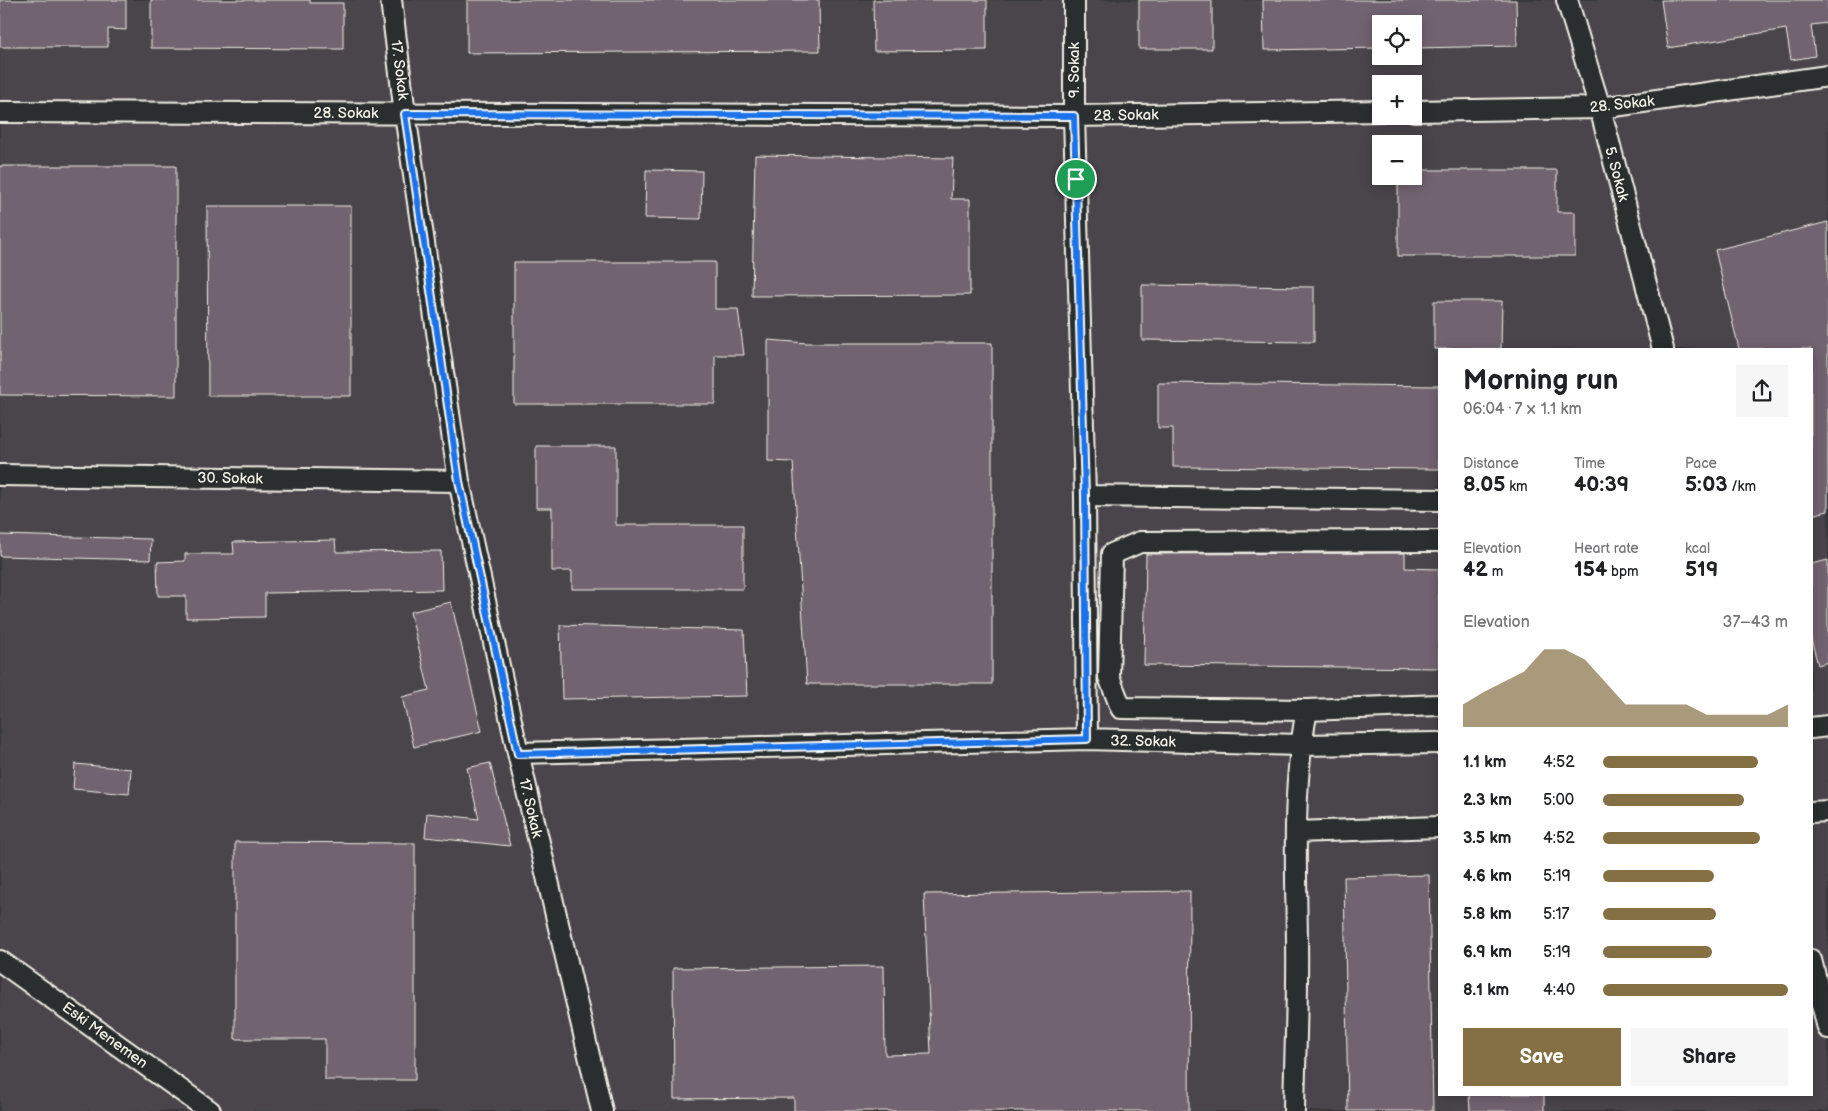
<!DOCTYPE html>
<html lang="en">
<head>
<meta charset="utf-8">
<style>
  :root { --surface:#fff; --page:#f6f6f6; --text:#202124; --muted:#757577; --accent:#847042 }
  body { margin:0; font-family:"Balsamiq Sans",sans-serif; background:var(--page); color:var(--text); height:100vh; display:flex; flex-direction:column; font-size:19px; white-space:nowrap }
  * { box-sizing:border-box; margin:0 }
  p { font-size:16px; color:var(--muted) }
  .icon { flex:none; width:28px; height:28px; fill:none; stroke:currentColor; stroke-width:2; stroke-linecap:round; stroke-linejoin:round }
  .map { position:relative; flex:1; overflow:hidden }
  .side { position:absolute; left:1438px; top:348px; width:375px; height:748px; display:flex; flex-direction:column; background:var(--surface); border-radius:0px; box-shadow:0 2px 12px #0003 }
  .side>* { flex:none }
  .tools { position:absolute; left:1372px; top:15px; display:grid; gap:10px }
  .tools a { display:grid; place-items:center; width:50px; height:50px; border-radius:0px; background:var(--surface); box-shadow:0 2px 12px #0003; font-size:25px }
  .pin { position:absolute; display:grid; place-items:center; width:42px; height:42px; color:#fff; margin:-21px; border:2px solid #fff; border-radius:50%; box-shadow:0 1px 5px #0007 }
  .round { display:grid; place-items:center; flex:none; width:52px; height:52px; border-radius:0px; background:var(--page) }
  .overview { display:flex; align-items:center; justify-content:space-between; height:85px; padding:0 25px }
  h1 { font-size:28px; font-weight:800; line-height:38px }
  .metrics { display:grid; grid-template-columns:repeat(3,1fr); gap:8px; height:85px; padding:5px 25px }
  .metrics div { display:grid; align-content:center }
  .metrics b { font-size:21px; font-weight:800 }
  .metrics small { font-size:14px; font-weight:400 }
  .metrics p { font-size:14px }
  .chart { height:140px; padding:10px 25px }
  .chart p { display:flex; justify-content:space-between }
  .chart svg { width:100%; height:90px; margin-top:5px; fill:var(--accent); opacity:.7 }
  .action { display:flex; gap:10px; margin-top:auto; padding:10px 25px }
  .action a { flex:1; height:58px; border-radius:0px; background:var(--accent); color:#fff; font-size:20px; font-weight:800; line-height:58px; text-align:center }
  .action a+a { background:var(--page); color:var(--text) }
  ul { padding:0 25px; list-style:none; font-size:16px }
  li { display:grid; grid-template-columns:80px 60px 1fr; align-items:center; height:38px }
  li i { height:12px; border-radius:6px; background:var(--accent) }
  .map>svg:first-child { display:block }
  .built { fill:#49454b; fill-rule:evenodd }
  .building { fill:#71636f; stroke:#f4f1e8 }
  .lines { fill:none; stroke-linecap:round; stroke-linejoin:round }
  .minor-casing { stroke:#f4f1e8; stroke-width:24 }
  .minor { stroke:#2a2d2e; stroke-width:20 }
  .route-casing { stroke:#fff; stroke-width:10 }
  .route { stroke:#1a73e8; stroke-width:6 }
  .labels { text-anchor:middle; stroke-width:4.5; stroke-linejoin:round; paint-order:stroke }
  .street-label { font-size:15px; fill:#f4f1e8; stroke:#2a2d2e }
</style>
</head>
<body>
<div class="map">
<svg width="1828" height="1111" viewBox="0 0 1828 1111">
  <rect width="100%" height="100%" fill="#38383b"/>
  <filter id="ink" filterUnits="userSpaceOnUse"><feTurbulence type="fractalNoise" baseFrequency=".02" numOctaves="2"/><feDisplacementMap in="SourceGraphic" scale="10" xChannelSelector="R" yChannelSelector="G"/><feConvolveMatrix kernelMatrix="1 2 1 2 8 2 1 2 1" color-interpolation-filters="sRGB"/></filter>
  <g filter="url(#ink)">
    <!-- built -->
    <path class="built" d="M 0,0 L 1828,0 L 1828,1111 L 0,1111 ZM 1381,24 L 1414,24 L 1414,56 L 1381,56 ZM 1381,84 L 1414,84 L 1414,116 L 1381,116 ZM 1381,144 L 1414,144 L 1414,176 L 1381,176 ZM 1439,349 L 1811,349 L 1811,1094 L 1439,1094 Z"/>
    <!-- building -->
    <path class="building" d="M 0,0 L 126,0 L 126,30 L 108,29 L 108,47 L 0,47 Z
      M 151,0 L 310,0 L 310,3 L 343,3 L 343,49 L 151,48 Z
      M 467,0 L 819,0 L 820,51 L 467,53 Z
      M 873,0 L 987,0 L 987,50 L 874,51 Z
      M 1139,0 L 1212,0 L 1212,49 L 1139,49 Z
      M 1263,0 L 1516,0 L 1517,46 L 1414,48 L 1414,24 L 1381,24 L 1381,48 L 1264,50 Z
      M 1661,0 L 1828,0 L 1828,23 L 1811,25 L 1815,56 L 1791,60 L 1786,29 L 1668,48 Z
      M 755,155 L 953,158 L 951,199 L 970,199 L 970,295 L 752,296 Z
      M 0,166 L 176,166 L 176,396 L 0,395 Z
      M 646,170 L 702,171 L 701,219 L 645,218 Z
      M 1414,170 L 1557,170 L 1557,212 L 1575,212 L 1575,256 L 1398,256 L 1398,176 L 1414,176 Z
      M 207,206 L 351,206 L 351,396 L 208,396 Z
      M 1828,222 L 1828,511 L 1811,515 L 1811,349 L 1739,349 L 1715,250 Z
      M 514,262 L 715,262 L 715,309 L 738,309 L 744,355 L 715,355 L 715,404 L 514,404 Z
      M 1142,285 L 1314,287 L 1314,342 L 1142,340 Z
      M 1434,301 L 1502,301 L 1501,349 L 1434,349 Z
      M 768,340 L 807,343 L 992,343 L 992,684 L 807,684 L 793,462 L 768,461 Z
      M 1158,383 L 1439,386 L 1439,469 L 1173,467 L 1173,428 L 1158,428 Z
      M 536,446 L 616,446 L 616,525 L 743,525 L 743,589 L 572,589 L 572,571 L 552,571 L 552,508 L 536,508 Z
      M 0,535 L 151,539 L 150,560 L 0,556 Z
      M 335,540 L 336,552 L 441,551 L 442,590 L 265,593 L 265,617 L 186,618 L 186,596 L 158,596 L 157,562 L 185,561 L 185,554 L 234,554 L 233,542 Z
      M 1405,553 L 1405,568 L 1439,569 L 1439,668 L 1144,665 L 1146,554 Z
      M 1828,560 L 1828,662 L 1818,665 L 1811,639 L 1811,564 Z
      M 451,602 L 482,731 L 414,747 L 402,697 L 429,690 L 410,612 Z
      M 560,625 L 744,630 L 747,696 L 562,699 Z
      M 490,763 L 510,846 L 425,837 L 427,813 L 479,819 L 467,768 Z
      M 75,764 L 131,769 L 129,794 L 73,789 Z
      M 235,842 L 415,843 L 415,1080 L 325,1080 L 325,1039 L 235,1039 Z
      M 1429,875 L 1433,1111 L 1348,1111 L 1344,877 Z
      M 1190,891 L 1189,1111 L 794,1111 L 794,1098 L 674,1099 L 673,968 L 884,966 L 885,1055 L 931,1054 L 924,894 Z
      M 1469,1094 L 1544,1094 L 1544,1111 L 1470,1111 Z"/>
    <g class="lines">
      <defs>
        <path id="minor" d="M 391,0 L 405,114 L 459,481 L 518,753 L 602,1111
          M 1074,0 L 1074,116 L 1085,496 L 1087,739
          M 1567,0 L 1600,108 L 1663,349
          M 1414,111 L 1600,108 L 1828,76
          M 0,112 L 1074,116 L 1381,111
          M 0,475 L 459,481
          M 1085,496 L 1439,500
          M 1439,541 L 1140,542 L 1112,554 L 1109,677 L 1121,708 L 1307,710 L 1439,705
          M 1811,728 L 1828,726
          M 518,753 L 1087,739 L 1300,745 L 1439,743
          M 1811,812 L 1828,811
          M 1296,832 L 1439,827
          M 1811,960 L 1828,1028
          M 0,961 L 210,1111
          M 1294,1111 C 1295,1054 1298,997 1297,940 C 1296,864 1292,786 1307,710"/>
      </defs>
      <!-- minor casing -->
      <use href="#minor" class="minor-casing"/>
      <!-- minor -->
      <use href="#minor" class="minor"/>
    </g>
  </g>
  <g class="lines" filter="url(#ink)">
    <defs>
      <path id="route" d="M 405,114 L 1074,116 L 1085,496 L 1087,739 L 518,754 L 459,481 Z"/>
    </defs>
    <!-- route casing -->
    <use href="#route" class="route-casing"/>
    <!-- route -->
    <use href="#route" class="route"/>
  </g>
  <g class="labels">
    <!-- street labels -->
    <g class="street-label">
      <text transform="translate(400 70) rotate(83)" y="5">17. Sokak</text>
      <text transform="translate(1074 70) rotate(-90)" y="5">9. Sokak</text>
      <text transform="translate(1622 104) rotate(-6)" y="5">28. Sokak</text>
      <text x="346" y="118">28. Sokak</text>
      <text transform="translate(1126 115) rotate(-1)" y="5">28. Sokak</text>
      <text transform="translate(1617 174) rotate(75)" y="5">5. Sokak</text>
      <text transform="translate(230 478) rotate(1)" y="5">30. Sokak</text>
      <text transform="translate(1143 741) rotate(1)" y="5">32. Sokak</text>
      <text transform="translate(531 808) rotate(77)" y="5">17. Sokak</text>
      <text transform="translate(105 1035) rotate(36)" y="5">Eski Menemen</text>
    </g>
  </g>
</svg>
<div class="tools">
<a><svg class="icon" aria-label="locate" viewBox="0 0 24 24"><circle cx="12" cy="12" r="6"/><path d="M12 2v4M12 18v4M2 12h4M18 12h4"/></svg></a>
<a>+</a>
<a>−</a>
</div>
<div class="pin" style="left:1076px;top:179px;background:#1e9e55"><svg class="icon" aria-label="arrive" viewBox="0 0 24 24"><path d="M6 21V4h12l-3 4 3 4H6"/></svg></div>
<section class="side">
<div class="overview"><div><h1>Morning run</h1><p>06:04 · 7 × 1.1 km</p></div><a class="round"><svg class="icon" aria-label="share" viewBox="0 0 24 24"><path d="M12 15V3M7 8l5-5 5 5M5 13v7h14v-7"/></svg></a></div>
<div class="metrics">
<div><p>Distance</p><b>8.05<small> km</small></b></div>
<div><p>Time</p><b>40:39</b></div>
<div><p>Pace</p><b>5:03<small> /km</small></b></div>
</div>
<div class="metrics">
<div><p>Elevation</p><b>42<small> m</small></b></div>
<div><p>Heart rate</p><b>154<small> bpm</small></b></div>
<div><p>kcal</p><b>519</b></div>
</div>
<div class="chart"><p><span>Elevation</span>37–43 m</p>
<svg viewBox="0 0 160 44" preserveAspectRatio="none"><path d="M0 44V33L10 27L20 22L30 17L40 6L50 6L60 11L70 22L80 33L90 33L100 33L110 33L120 38L130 38L140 38L150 38L160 33V44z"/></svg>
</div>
<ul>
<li><b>1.1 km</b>4:52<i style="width:84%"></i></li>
<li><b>2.3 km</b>5:00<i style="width:76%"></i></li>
<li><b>3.5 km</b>4:52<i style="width:85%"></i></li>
<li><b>4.6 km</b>5:19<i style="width:60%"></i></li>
<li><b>5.8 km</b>5:17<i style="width:61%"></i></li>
<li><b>6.9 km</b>5:19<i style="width:59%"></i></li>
<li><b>8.1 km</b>4:40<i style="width:100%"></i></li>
</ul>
<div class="action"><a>Save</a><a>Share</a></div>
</section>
</div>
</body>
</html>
